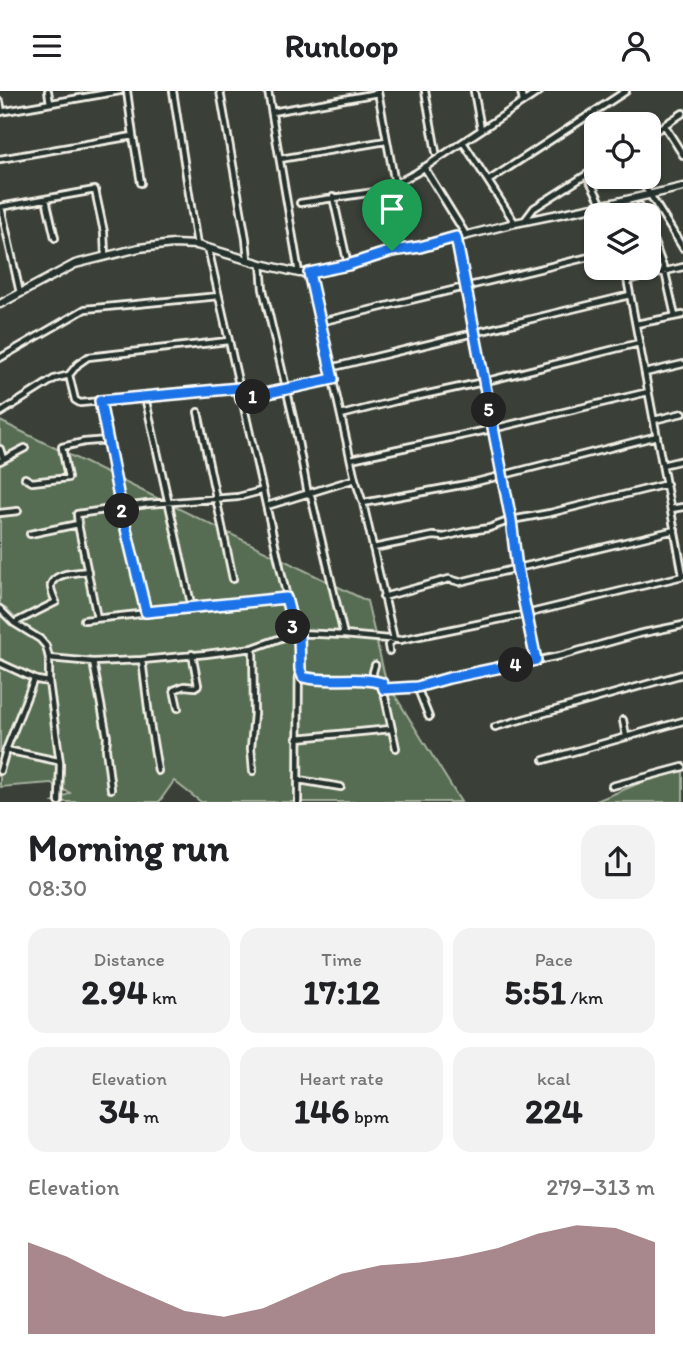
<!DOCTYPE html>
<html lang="en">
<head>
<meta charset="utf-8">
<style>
  :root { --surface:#fff; --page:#f2f2f2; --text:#202124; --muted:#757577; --accent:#84575d }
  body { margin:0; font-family:Itim,sans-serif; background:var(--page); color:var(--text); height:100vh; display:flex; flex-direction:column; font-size:26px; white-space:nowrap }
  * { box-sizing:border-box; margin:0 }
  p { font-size:23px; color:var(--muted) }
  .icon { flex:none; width:38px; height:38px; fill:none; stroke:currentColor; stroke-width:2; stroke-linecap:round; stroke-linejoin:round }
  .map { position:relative; height:711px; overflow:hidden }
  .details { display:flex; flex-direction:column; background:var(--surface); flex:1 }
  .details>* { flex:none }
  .fabs { position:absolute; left:584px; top:21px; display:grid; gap:14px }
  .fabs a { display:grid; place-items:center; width:77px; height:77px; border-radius:14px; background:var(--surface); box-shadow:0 2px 5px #0004; font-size:35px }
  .pin { position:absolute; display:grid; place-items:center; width:60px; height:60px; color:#fff; margin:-72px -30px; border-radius:50% 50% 50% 0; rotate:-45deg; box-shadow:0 0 7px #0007 }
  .pin .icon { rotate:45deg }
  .km { position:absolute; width:35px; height:35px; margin:-18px; border-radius:50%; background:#222; color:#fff; font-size:19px; line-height:35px; text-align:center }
  .round { display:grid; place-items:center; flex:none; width:74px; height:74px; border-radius:21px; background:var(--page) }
  .head { display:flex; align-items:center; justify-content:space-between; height:119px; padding:0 28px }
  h1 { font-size:38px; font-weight:700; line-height:52px }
  .metrics { display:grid; grid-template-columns:repeat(3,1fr); gap:10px; height:119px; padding:7px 28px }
  .metrics div { display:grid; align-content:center; border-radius:18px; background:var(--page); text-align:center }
  .metrics b { font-size:35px; font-weight:700 }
  .metrics small { font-size:19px; font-weight:400 }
  .metrics p { font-size:19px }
  .chart { height:196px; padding:14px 28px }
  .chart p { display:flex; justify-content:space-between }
  .chart svg { width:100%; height:126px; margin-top:7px; fill:var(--accent); opacity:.7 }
  header { display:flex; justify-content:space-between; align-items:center; height:91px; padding:0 28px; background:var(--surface); font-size:32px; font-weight:700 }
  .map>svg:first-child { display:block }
  .green { fill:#566d52; stroke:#a5af9d; stroke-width:2 }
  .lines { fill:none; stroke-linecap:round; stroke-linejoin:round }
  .street-casing { stroke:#f4f1e8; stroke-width:10 }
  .secondary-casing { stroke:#f4f1e8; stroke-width:11 }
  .street { stroke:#26332d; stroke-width:4.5 }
  .secondary { stroke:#26332d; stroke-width:6 }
  .route-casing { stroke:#fff; stroke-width:14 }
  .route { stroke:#1a73e8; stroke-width:9 }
</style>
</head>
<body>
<header><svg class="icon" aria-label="menu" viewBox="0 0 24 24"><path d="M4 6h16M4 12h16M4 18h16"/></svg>Runloop<svg class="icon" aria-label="person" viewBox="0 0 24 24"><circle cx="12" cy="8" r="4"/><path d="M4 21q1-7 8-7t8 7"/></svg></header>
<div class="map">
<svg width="683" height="711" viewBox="0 0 683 711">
  <rect width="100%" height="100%" fill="#3a4038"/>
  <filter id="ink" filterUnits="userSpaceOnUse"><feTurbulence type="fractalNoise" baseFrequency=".0143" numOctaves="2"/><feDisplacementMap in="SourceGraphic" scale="14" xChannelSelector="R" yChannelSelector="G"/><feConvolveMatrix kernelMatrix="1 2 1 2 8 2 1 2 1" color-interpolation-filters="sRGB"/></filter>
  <g filter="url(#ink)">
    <!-- green -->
    <path class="green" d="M 0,330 L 367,510 L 386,590 L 461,711 L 201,711 L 174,690 L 159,711 L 54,711 L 70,702 L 51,692 L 0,696 Z
      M 683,674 L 683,711 L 594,711 Z"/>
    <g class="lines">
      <defs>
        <path id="street" d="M 48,0 L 50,12
          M 127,0 L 133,45 L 141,92
          M 173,0 L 197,154
          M 220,0 L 246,148 L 248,168
          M 268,0 L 299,182
          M 425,0 L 436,61
          M 474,0 L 481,38
          M 521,0 L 523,11
          M 378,1 L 395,93
          M 0,11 L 2,21
          M 0,21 L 120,0
          M 272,21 L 378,2
          M 664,34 L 683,64
          M 649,44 L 683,22
          M 463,51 L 515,132
          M 0,68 L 133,45
          M 280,68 L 386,50
          M 424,76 L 466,144
          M 587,84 L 602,114
          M 639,86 L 683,157
          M 488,90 L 626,0
          M 381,100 L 392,160
          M 333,106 L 348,174
          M 46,108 L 55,147
          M 300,112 L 381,100 L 416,82 L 540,0
          M 613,112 L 616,124
          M 640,115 L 643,124
          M 0,116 L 95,99 L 104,141 L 105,164
          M 1,116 L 20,202
          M 525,129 L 534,117 L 597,77
          M 649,138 L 665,181 L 675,225
          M 456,147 L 511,429 L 517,477 L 535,569
          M 208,157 L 295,542
          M 261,173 L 263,198 L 295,335 L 308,403 L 311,405 L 344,544
          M 625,177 L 683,484
          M 309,182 L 355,388 L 363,412 L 394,548 L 388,554 L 389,560
          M 628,189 L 683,176
          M 320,231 L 597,164
          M 636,233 L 683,224
          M 0,267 L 85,218 L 219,205
          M 330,277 L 630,204
          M 645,282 L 683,273
          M 69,284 L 75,309 L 80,312 L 239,297
          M 145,306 L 192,517
          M 241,308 L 283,300 L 333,288
          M 100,310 L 121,417 L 146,521
          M 198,321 L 233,488
          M 0,322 L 54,288 L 69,284 L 78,273 L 88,266 L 228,250
          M 341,324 L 396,310 L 483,291 L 639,252
          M 654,329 L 683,322
          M 0,358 L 3,368
          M 351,368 L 492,338 L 648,301
          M 0,370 L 25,357
          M 662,374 L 683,369
          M 25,387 L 32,391 L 68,387 L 62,356 L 84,351 L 108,349
          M 363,412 L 472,392 L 657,345
          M 267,415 L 355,388
          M 671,418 L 683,416
          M 0,422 L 18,420
          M 30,443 L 78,433
          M 373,457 L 433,445 L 444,446 L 464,441 L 489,437 L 511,429 L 550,422 L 667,393
          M 383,506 L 449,488 L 460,491 L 675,439
          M 0,518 L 14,532 L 40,548 L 46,555 L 49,567 L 49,591 L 60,672
          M 97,527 L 78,433 L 77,423 L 147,413 L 238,406 L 261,400
          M 84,529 L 286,507
          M 14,532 L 56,511 C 54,506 50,499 51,494 C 54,481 78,482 88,480
          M 49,567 L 93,571 L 142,569 L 206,563 L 253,557 L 295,542 L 344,544 L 400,549 L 526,523 L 683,485
          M 142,569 L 150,633 L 158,680
          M 93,571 L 107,646 L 106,658 L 111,698
          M 0,572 L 37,589 L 49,591
          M 300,579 L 303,585 L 308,587 L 373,589 L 382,592 L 396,657
          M 373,589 L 373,581 L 375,574
          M 417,596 L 429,626
          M 384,598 L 417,596 L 449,587 L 560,565 L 638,543 L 683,534
          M 178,617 L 174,599 L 184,595 L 195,596 L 198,594 L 192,563
          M 623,629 L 626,645
          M 495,636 L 683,583
          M 297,647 L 391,638
          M 6,659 L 58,670 L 60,672 L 59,711
          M 544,669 L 683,630
          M 0,680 L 6,659 L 34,588
          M 253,680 L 251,657 L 254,623 L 253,557
          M 299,689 L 341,696
          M 612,695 L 683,676
          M 298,711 L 299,543"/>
        <path id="secondary" d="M 0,213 L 75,173 L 139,157 L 173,153 L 197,154 L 261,173 L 299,182 L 309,182 L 348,174 L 392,160 L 420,156 L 515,132 L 613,112 L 683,96"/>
      </defs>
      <!-- street casing -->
      <use href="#street" class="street-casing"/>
      <!-- secondary casing -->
      <use href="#secondary" class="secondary-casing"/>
      <!-- street -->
      <use href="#street" class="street"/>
      <!-- secondary -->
      <use href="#secondary" class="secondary"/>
    </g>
  </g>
  <g class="lines" filter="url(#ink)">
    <defs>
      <path id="route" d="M 456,146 L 511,429 L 517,477 L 536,569 L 449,587 L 417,596 L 384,598 L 382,592 C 357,584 329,593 303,586 L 300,578 L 299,543 L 295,542 L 286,507 L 146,521 L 121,417 L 100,310 L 239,297 L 241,308 L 333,288 L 309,182 L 348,174 L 392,160 L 420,156 Z"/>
    </defs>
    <!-- route casing -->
    <use href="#route" class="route-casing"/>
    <!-- route -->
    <use href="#route" class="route"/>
  </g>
</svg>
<div class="fabs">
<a><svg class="icon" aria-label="locate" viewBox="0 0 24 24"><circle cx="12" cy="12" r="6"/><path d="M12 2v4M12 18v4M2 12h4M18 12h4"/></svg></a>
<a><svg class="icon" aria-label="layers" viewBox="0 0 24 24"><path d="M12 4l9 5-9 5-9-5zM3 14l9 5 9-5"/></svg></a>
</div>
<div class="pin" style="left:392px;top:160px;background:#1e9e55"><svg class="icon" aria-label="arrive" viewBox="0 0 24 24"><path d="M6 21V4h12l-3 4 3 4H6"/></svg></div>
<b class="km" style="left:253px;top:306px">1</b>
<b class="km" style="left:122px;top:420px">2</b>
<b class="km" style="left:293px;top:536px">3</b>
<b class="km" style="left:516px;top:574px">4</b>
<b class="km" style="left:489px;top:319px">5</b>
</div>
<section class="details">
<div class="head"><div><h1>Morning run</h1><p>08:30</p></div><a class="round"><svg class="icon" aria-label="share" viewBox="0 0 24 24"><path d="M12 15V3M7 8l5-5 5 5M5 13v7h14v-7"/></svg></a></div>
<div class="metrics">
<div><p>Distance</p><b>2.94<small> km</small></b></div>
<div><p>Time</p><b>17:12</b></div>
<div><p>Pace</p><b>5:51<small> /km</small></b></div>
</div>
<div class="metrics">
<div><p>Elevation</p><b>34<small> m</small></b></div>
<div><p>Heart rate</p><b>146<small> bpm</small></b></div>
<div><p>kcal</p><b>224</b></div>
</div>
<div class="chart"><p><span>Elevation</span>279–313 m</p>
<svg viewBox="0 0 160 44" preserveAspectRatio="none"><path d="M0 44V12L10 17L20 24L30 30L40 36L50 38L60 35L70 29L80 23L90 20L100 19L110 17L120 14L130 9L140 6L150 7L160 12V44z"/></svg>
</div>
</section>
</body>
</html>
